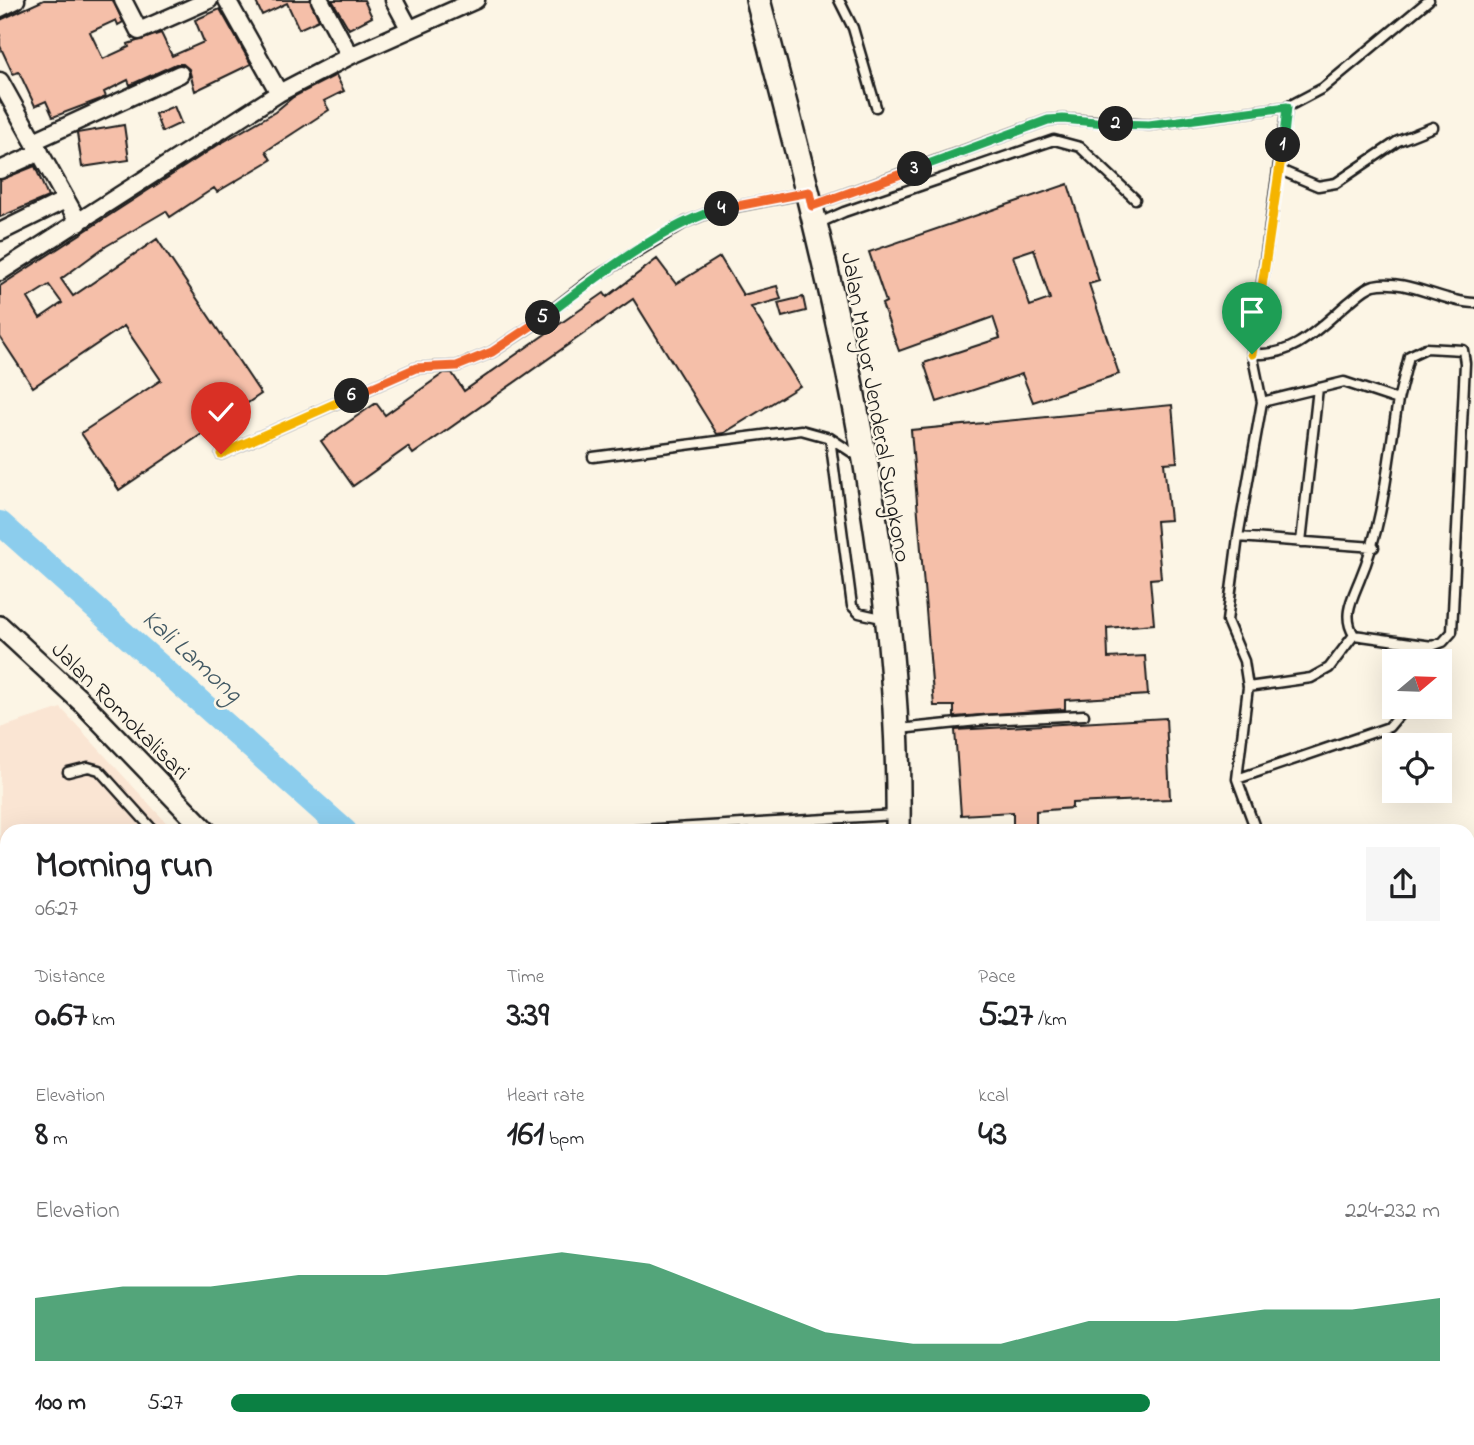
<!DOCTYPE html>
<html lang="en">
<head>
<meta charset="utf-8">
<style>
  :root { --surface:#fff; --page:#f6f6f6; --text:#202124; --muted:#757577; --accent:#0b8043 }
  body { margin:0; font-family:"Indie Flower",sans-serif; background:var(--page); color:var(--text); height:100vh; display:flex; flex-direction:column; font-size:26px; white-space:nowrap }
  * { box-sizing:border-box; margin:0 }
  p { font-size:23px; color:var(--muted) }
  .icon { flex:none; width:38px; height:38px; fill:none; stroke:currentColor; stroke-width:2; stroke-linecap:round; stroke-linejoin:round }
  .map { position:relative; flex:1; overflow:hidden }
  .drawer { position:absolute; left:0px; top:824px; width:1475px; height:621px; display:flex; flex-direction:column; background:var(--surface); border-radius:21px 21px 0 0; box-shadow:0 7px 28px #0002 }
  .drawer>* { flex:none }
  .needle { width:46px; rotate:71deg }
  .fabs { position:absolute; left:1382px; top:649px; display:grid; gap:14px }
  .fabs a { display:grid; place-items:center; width:70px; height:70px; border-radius:0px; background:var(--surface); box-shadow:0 7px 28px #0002; font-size:35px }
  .pin { position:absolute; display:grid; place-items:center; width:60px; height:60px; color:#fff; margin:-72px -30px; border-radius:50% 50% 50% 0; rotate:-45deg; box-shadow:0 0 7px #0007 }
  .pin .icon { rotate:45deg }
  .km { position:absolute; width:35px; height:35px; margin:-18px; border-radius:50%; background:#222; color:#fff; font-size:19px; line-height:35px; text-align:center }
  .round { display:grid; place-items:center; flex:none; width:74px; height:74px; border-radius:0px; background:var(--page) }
  .overview { display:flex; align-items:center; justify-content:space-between; height:119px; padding:0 35px }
  h1 { font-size:38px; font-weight:700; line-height:52px }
  .metrics { display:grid; grid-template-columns:repeat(3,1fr); gap:10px; height:119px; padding:7px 35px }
  .metrics div { display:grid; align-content:center }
  .metrics b { font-size:35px; font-weight:700 }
  .metrics small { font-size:19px; font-weight:400 }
  .metrics p { font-size:19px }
  .chart { height:196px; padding:14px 35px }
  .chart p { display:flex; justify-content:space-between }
  .chart svg { width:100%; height:126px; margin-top:7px; fill:var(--accent); opacity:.7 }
  ul { padding:0 35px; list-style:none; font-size:23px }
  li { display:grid; grid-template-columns:112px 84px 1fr; align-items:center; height:52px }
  li i { height:18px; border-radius:9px; background:var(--accent) }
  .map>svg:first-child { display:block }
  .built { fill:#fae5d3 }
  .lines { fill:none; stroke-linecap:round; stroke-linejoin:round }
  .river { stroke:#8ccded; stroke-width:24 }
  .building { fill:#f5bfa9; stroke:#1c1c1c; stroke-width:2; fill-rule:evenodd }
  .service-casing { stroke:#1c1c1c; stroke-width:13 }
  .minor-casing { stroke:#1c1c1c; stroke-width:21 }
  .tertiary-casing { stroke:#1c1c1c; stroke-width:24 }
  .secondary-casing { stroke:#1c1c1c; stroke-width:28 }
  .service { stroke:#fcf5e5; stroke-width:8 }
  .minor { stroke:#fcf5e5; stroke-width:16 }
  .tertiary { stroke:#fcf5e5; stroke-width:19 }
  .secondary { stroke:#fcf5e5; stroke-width:23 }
  .split-1-casing { stroke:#fff; stroke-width:14 }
  .split-2-casing { stroke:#fff; stroke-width:14 }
  .split-3-casing { stroke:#fff; stroke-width:14 }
  .split-4-casing { stroke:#fff; stroke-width:14 }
  .split-5-casing { stroke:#fff; stroke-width:14 }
  .split-6-casing { stroke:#fff; stroke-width:14 }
  .split-7-casing { stroke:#fff; stroke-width:14 }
  .split-1 { stroke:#f5b400; stroke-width:9 }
  .split-2 { stroke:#22a559; stroke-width:9 }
  .split-3 { stroke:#22a559; stroke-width:9 }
  .split-4 { stroke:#f0652b; stroke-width:9 }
  .split-5 { stroke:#22a559; stroke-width:9 }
  .split-6 { stroke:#f0652b; stroke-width:9 }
  .split-7 { stroke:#f5b400; stroke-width:9 }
  .labels { text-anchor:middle; stroke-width:5; stroke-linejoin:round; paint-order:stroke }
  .street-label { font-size:24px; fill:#1c1c1c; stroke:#fcf5e5 }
  .water-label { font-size:26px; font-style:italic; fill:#435a65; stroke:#fcf5e5 }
</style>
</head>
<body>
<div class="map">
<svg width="1474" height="1445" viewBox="0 0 1474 1445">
  <rect width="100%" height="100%" fill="#fcf5e5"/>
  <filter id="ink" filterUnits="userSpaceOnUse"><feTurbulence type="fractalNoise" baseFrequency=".0143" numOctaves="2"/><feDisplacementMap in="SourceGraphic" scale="14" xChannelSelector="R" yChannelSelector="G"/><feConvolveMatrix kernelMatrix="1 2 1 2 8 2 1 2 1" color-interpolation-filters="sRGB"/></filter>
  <g filter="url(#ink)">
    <!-- built -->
    <path class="built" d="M 61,708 L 174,831 L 7,831 L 7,1438 L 418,1439 L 417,1445 L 0,1445 L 0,728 Z"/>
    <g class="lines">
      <!-- river -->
      <path class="river" d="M 0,523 L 345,831
        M 559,1445 L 561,1438"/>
    </g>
    <!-- building -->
    <path class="building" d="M 44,0 L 113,0 L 123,22 L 118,25 L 116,20 L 90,32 L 103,59 L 129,47 L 128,44 L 161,33 L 172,56 L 204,42 L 195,20 L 220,9 L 251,64 L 195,91 L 189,69 L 183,64 L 176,64 L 130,85 L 128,80 L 104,92 L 106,97 L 53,117 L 46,101 L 35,106 L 19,72 L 13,74 L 0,46 L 0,20 Z
      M 255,0 L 310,0 L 319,20 L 299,29 L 287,3 L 262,15 Z
      M 332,0 L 364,0 L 372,17 L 349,29 Z
      M 336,75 L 344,91 L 324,101 L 329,110 L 266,151 L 271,160 L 217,192 L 214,188 L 170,217 L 166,211 L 103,248 L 61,279 L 73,296 L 157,239 L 261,394 L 119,490 L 81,433 L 161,380 L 124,326 L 33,387 L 0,337 L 0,286 L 218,145 L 275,112 L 293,97 ZM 49,285 L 62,303 L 40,318 L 28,298 Z
      M 174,106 L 181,123 L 162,132 L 155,114 Z
      M 124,125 L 129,160 L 82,167 L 77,133 Z
      M 35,166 L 48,197 L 0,217 L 0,180 Z
      M 1068,184 L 1099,281 L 1089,284 L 1119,374 L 1033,402 L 1022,374 L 937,402 L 924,363 L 1000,338 L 993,317 L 899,351 L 882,304 L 886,302 L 869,252 ZM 1034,249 L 1050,299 L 1030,306 L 1013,256 Z
      M 720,257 L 743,295 L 777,286 L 781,299 L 751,307 L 800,386 L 724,433 L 717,434 L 633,299 L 413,454 L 408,447 L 353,486 L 321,441 L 376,403 L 385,415 L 444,373 L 452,373 L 464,391 L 604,293 L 607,297 L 657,259 L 676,284 Z
      M 803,297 L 806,311 L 782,317 L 778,303 Z
      M 1172,405 L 1177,462 L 1164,463 L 1170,520 L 1156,521 L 1161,578 L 1150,579 L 1154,624 L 1107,628 L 1108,658 L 1145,656 L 1148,695 L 1065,700 L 1065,709 L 954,717 L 954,706 L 934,706 L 911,430 Z
      M 1166,718 L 1170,799 L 1072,803 L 1072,808 L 1036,811 L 1036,831 L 1013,831 L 1013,812 L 961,815 L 955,730 Z"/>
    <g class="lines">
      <defs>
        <path id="service" d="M 839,0 L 853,28 L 876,107
          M 1287,107 L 1323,88 L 1429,0
          M 1280,170 L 1318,186 L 1336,183 L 1398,141 L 1433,127
          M 812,206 L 1048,120 L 1063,119 L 1149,125 L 1287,107 L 1252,353 L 1262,402 L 1238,537 L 1227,621 L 1244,661 L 1248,687 L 1237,779 L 1254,825
          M 817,224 L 844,212 L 1054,140 L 1080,147 L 1135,199
          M 1252,353 C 1291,360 1320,327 1348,303 C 1356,297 1364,288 1374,285 C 1407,278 1441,302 1474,303
          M 1262,402 L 1344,382 L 1398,400 L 1409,356 L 1426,348 L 1463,350 L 1465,363 L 1452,632 L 1443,642 L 1432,646 L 1354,635 C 1342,616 1352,599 1360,579 C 1384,523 1388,460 1398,400
          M 830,438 L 852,606 L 859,613 L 886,619
          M 221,454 L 416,368 L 457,366 L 492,352 L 533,325 L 591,280 L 686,222 L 713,211 L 806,193
          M 593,457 L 801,430 L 830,438 L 859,457
          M 1238,537 L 1374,547
          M 1301,542 L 1318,388
          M 1425,662 L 1432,646
          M 1248,687 L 1311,678 L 1329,668 L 1354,635
          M 899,729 L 988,720 L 1084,715
          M 68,772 L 88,767 L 99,770 L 154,831
          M 1237,779 L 1389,727 L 1406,707
          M 624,831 L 895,815
          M 0,995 L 7,993
          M 1468,1039 L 1474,1035
          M 0,1221 L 7,1224
          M 1468,1398 L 1474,1395
          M 281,1445 L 283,1438
          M 407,1445 L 409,1438"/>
        <path id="minor" d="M 123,0 L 139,31 L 209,0
          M 227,0 L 279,93
          M 320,0 L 350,56
          M 394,0 L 409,28
          M 0,8 L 16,0
          M 0,81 L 79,223
          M 34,141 L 180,74
          M 0,170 L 40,152
          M 0,232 L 65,200
          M 0,272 L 279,93 L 350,56 L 476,0
          M 1468,1091 L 1474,1095"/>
        <path id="tertiary" d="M 0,626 L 83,703 L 206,831
          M 437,1445 L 438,1438"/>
        <path id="secondary" d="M 758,0 C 829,271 902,549 898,831
          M 919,1438 L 920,1445"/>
      </defs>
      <!-- service casing -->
      <use href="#service" class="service-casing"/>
      <!-- minor casing -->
      <use href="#minor" class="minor-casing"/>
      <!-- tertiary casing -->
      <use href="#tertiary" class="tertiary-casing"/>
      <!-- secondary casing -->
      <use href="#secondary" class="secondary-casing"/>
      <!-- service -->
      <use href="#service" class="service"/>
      <!-- minor -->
      <use href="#minor" class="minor"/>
      <!-- tertiary -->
      <use href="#tertiary" class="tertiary"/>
      <!-- secondary -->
      <use href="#secondary" class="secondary"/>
    </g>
  </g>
  <g class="lines" filter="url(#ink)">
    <defs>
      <path id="split-1" d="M 1252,354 L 1283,145"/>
      <path id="split-2" d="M 1116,124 L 1149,125 L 1287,107 L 1283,145"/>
      <path id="split-3" d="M 915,169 L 1048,120 L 1063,119 L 1116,124"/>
      <path id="split-4" d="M 722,209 L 809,192 L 812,206 L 915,169"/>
      <path id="split-5" d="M 543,318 C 587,284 670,220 722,209"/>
      <path id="split-6" d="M 352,396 L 416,368 L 457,366 L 492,352 L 543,318"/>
      <path id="split-7" d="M 221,454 L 352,396"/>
    </defs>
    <!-- split-1 casing -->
    <use href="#split-1" class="split-1-casing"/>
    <!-- split-2 casing -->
    <use href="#split-2" class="split-2-casing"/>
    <!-- split-3 casing -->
    <use href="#split-3" class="split-3-casing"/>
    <!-- split-4 casing -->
    <use href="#split-4" class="split-4-casing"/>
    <!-- split-5 casing -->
    <use href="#split-5" class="split-5-casing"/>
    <!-- split-6 casing -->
    <use href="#split-6" class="split-6-casing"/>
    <!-- split-7 casing -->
    <use href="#split-7" class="split-7-casing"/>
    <!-- split-1 -->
    <use href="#split-1" class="split-1"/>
    <!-- split-2 -->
    <use href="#split-2" class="split-2"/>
    <!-- split-3 -->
    <use href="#split-3" class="split-3"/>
    <!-- split-4 -->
    <use href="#split-4" class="split-4"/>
    <!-- split-5 -->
    <use href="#split-5" class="split-5"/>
    <!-- split-6 -->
    <use href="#split-6" class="split-6"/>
    <!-- split-7 -->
    <use href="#split-7" class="split-7"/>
  </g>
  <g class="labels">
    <!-- street labels -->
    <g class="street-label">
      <text transform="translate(877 407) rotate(80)" y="8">Jalan Mayor Jenderal Sungkono</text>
      <text transform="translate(121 710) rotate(45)" y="8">Jalan Romokalisari</text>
    </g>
    <!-- water labels -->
    <g class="water-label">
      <text transform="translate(193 655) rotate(42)" y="9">Kali Lamong</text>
    </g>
  </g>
</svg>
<div class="fabs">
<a><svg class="needle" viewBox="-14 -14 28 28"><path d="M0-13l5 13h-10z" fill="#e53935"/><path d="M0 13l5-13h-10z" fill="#757577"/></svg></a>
<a><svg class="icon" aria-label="locate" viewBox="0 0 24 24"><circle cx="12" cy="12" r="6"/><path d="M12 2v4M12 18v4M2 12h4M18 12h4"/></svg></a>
</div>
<div class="pin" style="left:1252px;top:354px;background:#1e9e55"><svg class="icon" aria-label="arrive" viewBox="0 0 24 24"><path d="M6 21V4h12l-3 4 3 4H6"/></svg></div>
<div class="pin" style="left:221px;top:454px;background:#d93025"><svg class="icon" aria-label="check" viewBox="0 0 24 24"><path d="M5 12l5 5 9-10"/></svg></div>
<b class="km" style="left:1283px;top:145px">1</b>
<b class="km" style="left:1116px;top:124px">2</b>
<b class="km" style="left:915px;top:169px">3</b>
<b class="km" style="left:722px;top:209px">4</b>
<b class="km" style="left:543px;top:318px">5</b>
<b class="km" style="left:352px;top:396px">6</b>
<section class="drawer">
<div class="overview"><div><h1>Morning run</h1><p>06:27</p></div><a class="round"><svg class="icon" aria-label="share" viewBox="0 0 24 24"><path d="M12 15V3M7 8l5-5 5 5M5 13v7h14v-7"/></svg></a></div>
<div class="metrics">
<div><p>Distance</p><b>0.67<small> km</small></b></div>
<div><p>Time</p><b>3:39</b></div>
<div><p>Pace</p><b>5:27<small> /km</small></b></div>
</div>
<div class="metrics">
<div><p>Elevation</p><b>8<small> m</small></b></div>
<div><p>Heart rate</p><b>161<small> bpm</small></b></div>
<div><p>kcal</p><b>43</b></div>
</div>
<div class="chart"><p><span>Elevation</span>224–232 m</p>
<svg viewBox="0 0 160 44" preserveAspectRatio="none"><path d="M0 44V22L10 18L20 18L30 14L40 14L50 10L60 6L70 10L80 22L90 34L100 38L110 38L120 30L130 30L140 26L150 26L160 22V44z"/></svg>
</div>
<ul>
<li><b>100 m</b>5:27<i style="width:76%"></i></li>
</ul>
</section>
</div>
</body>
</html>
